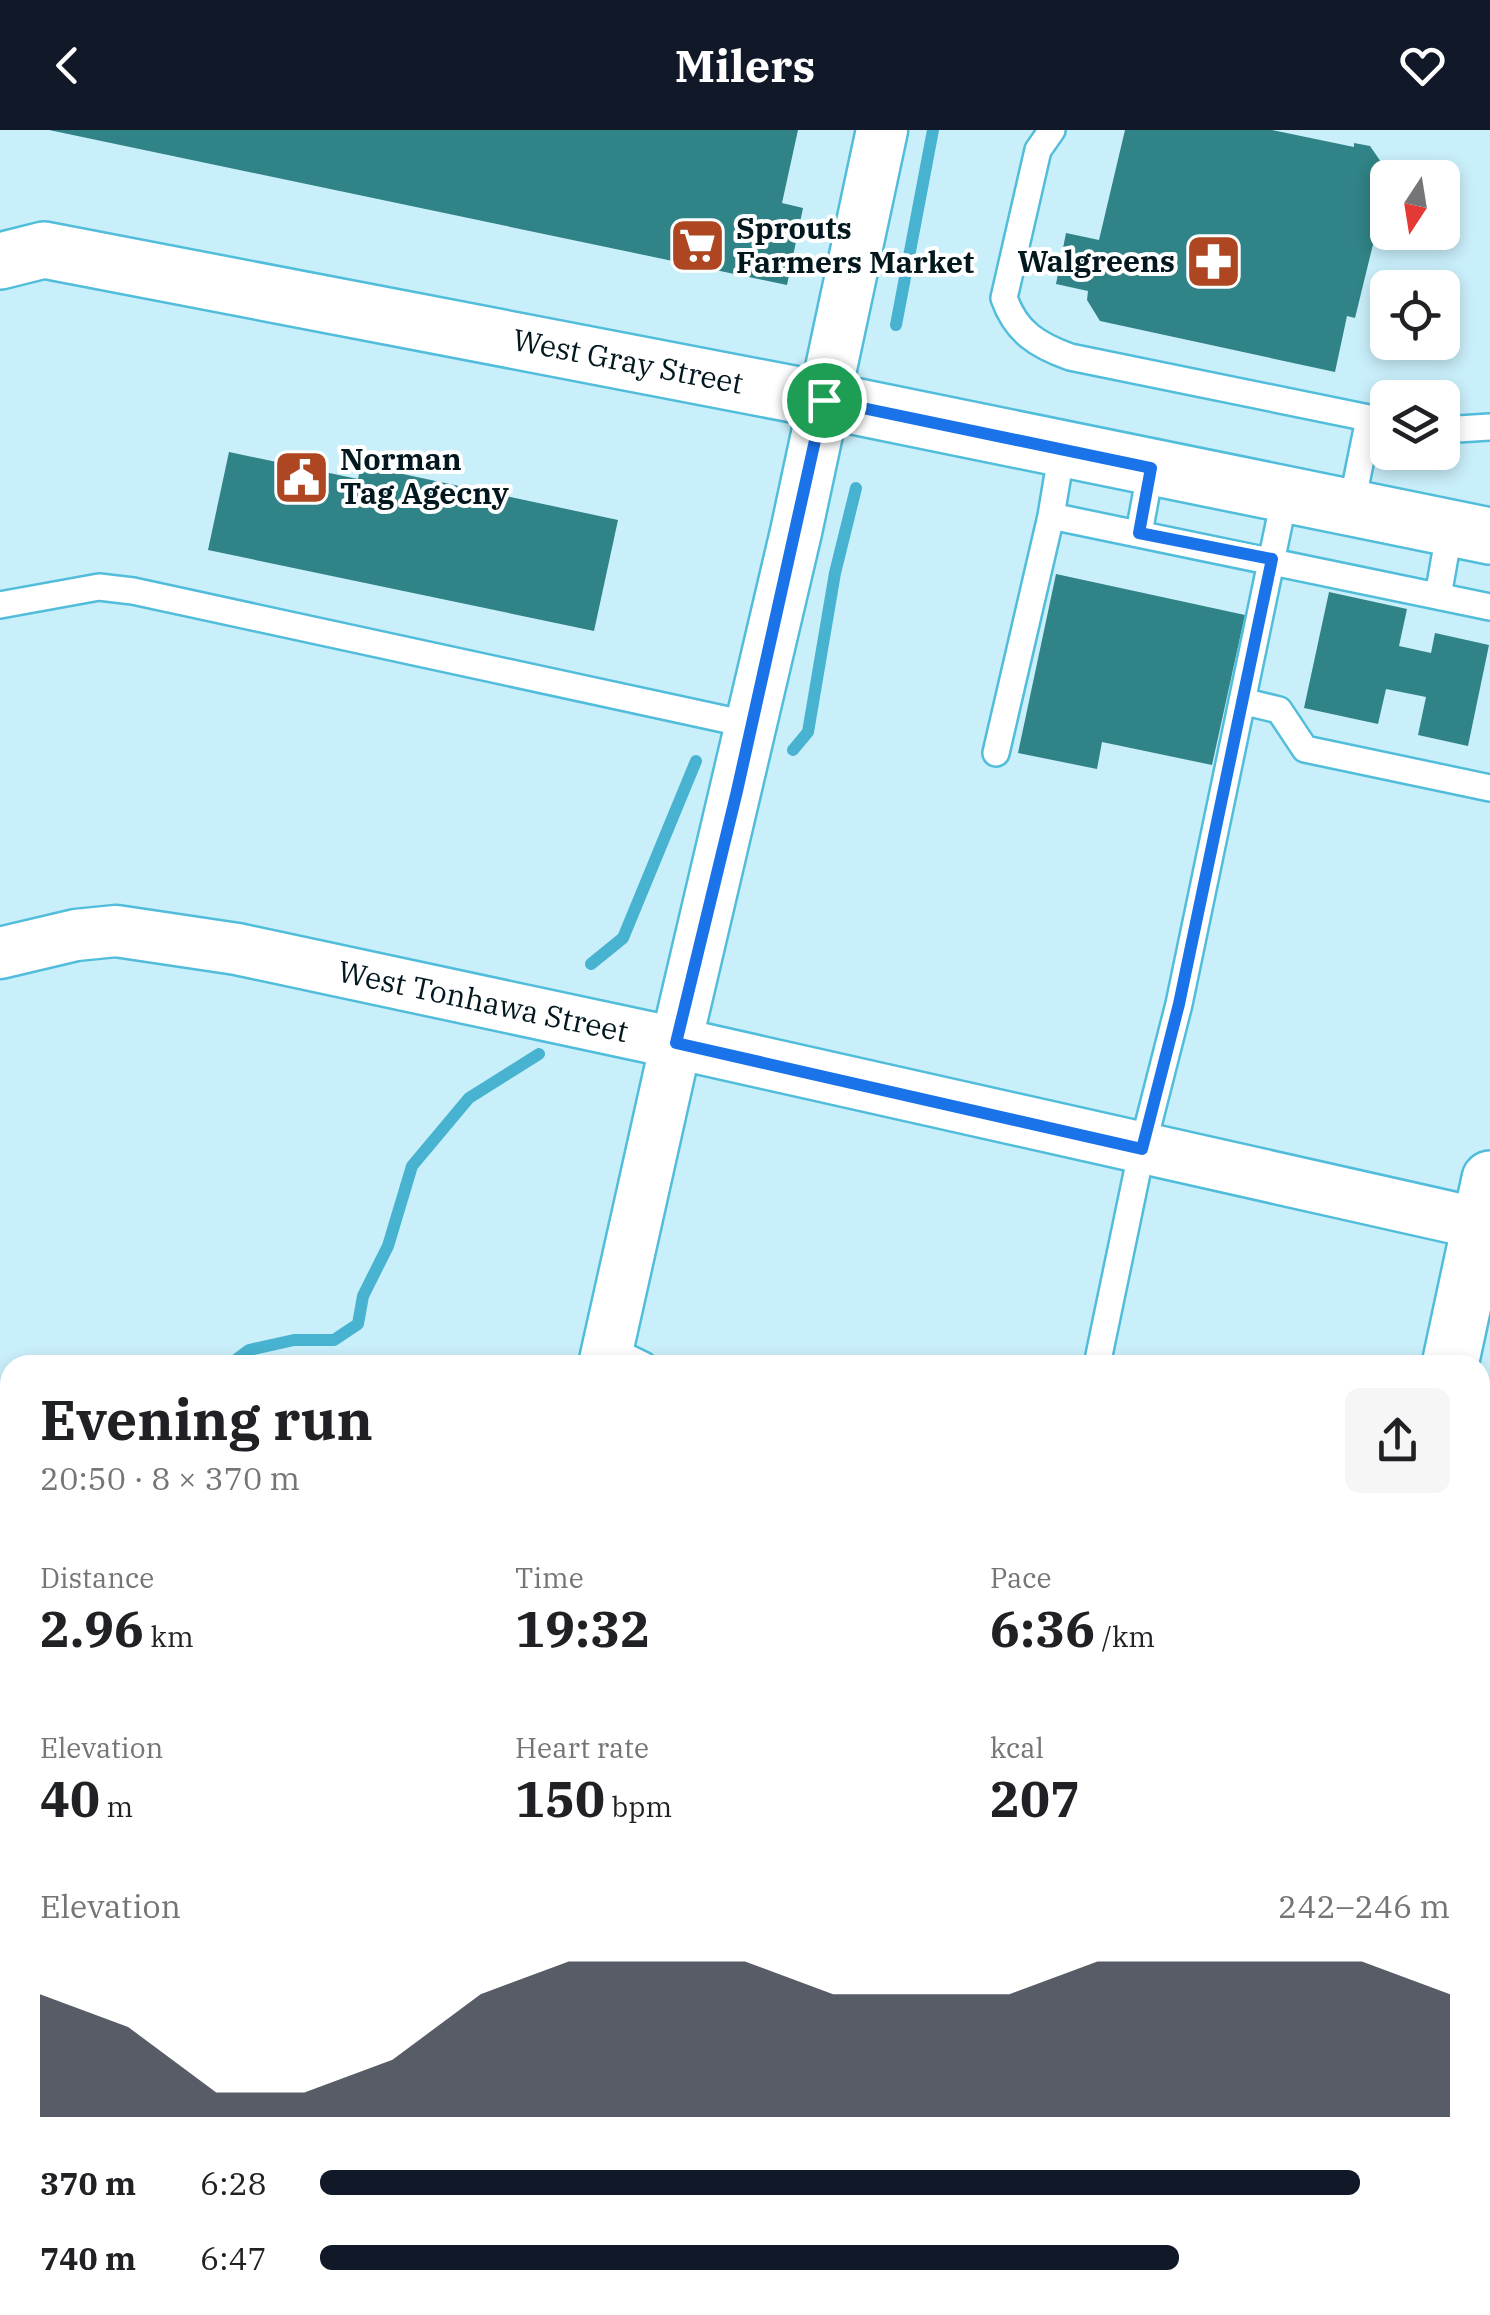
<!DOCTYPE html>
<html lang="en">
<head>
<meta charset="utf-8">
<style>
  :root { --surface:#fff; --page:#f6f6f6; --text:#202124; --muted:#757577; --accent:#111827 }
  body { margin:0; font-family:"IBM Plex Serif",serif; background:var(--page); color:var(--text); height:100vh; display:flex; flex-direction:column; font-size:38px; white-space:nowrap }
  * { box-sizing:border-box; margin:0 }
  p { font-size:32px; color:var(--muted) }
  .icon { flex:none; width:55px; height:55px; fill:none; stroke:currentColor; stroke-width:2; stroke-linecap:round; stroke-linejoin:round }
  .map { position:relative; flex:1; overflow:hidden }
  .drawer { position:absolute; left:0px; top:1225px; width:1490px; height:960px; display:flex; flex-direction:column; background:var(--surface); border-radius:30px 30px 0 0; box-shadow:0 5px 15px #0003 }
  .drawer>* { flex:none }
  .needle { width:65px; rotate:192deg }
  .fabs { position:absolute; left:1370px; top:30px; display:grid; gap:20px }
  .fabs a { display:grid; place-items:center; width:90px; height:90px; border-radius:15px; background:var(--surface); box-shadow:0 5px 15px #0003; font-size:50px }
  .pin { position:absolute; display:grid; place-items:center; width:85px; height:85px; color:#fff; margin:-42px; border:5px solid #fff; border-radius:50%; box-shadow:0 2px 10px #0007 }
  .round { display:grid; place-items:center; flex:none; width:105px; height:105px; border-radius:15px; background:var(--page) }
  .summary { display:flex; align-items:center; justify-content:space-between; height:170px; padding:0 40px }
  h1 { font-size:55px; font-weight:700; line-height:75px }
  .metrics { display:grid; grid-template-columns:repeat(3,1fr); gap:15px; height:170px; padding:10px 40px }
  .metrics div { display:grid; align-content:center }
  .metrics b { font-size:50px; font-weight:700 }
  .metrics small { font-size:28px; font-weight:400 }
  .metrics p { font-size:28px }
  .chart { height:280px; padding:20px 40px }
  .chart p { display:flex; justify-content:space-between }
  .chart svg { width:100%; height:180px; margin-top:10px; fill:var(--accent); opacity:.7 }
  ul { padding:0 40px; list-style:none; font-size:32px }
  li { display:grid; grid-template-columns:160px 120px 1fr; align-items:center; height:75px }
  li i { height:25px; border-radius:12px; background:var(--accent) }
  header { display:flex; justify-content:space-between; align-items:center; height:130px; padding:0 40px; background:var(--accent); color:#fff; font-size:45px; font-weight:700 }
  .map>svg:first-child { display:block }
  .lines { fill:none; stroke-linecap:round; stroke-linejoin:round }
  .stream { stroke:#48b3d0; stroke-width:12 }
  .building { fill:#308386 }
  .service-casing { stroke:#51bddb; stroke-width:30 }
  .minor-casing { stroke:#51bddb; stroke-width:55 }
  .tertiary-casing { stroke:#51bddb; stroke-width:60 }
  .secondary-casing { stroke:#51bddb; stroke-width:60 }
  .service { stroke:#fff; stroke-width:25 }
  .minor { stroke:#fff; stroke-width:50 }
  .tertiary { stroke:#fff; stroke-width:55 }
  .secondary { stroke:#fff; stroke-width:55 }
  .route-casing { stroke:#fff; stroke-width:20 }
  .route { stroke:#1a73e8; stroke-width:12 }
  .labels { text-anchor:middle; stroke-width:8; stroke-linejoin:round; paint-order:stroke }
  .poi-label { font-size:30px; font-weight:bold; fill:#02181e; stroke:#fff; text-anchor:start }
  .street-label { font-size:30px; fill:#02181e; stroke:#fff }
</style>
</head>
<body>
<header><svg class="icon" aria-label="back" viewBox="0 0 24 24"><path d="M15 5l-7 7 7 7"/></svg>Milers<svg class="icon" aria-label="heart" viewBox="0 0 24 24"><path d="M12 20l-8-8c-3-5 5-10 8-4 3-6 11-1 8 4z"/></svg></header>
<div class="map">
<svg width="1490" height="2185" viewBox="0 0 1490 2185">
  <rect width="100%" height="100%" fill="#c9effb"/>
  <g class="lines">
    <!-- stream -->
    <path class="stream" d="M 896,195 L 933,0
      M 793,620 L 808,602 L 835,443 L 856,358
      M 591,834 L 623,808 L 696,631
      M 229,1235 L 249,1220 L 294,1210 L 334,1210 L 358,1194 L 363,1166 L 388,1116 L 412,1036 L 469,968 L 539,924
      M 0,1469 L 10,1458"/>
  </g>
  <!-- building -->
  <path class="building" d="M 49,0 L 798,0 L 782,73 L 803,78 L 787,155 Z
    M 1125,0 L 1272,0 L 1354,17 L 1354,13 L 1370,16 L 1390,45 L 1355,188 L 1347,186 L 1335,242 L 1100,191 L 1087,170 L 1088,161 L 1056,154 L 1066,103 L 1099,110 Z
    M 229,322 L 358,349 L 361,335 L 618,390 L 594,501 L 208,420 Z
    M 1056,444 L 1245,485 L 1212,635 L 1102,612 L 1097,639 L 1018,623 Z
    M 1329,462 L 1407,479 L 1399,516 L 1431,523 L 1435,503 L 1489,515 L 1468,616 L 1418,605 L 1426,567 L 1386,559 L 1378,594 L 1304,578 Z"/>
  <g class="lines">
    <defs>
      <path id="service" d="M 1052,0 L 1038,20 L 1004,168 C 1016,202 1037,215 1070,227 L 1388,292
        M 1442,300 L 1490,297
        M 1351,378 L 1369,289
        M 1051,386 L 1062,320
        M 1139,403 L 1151,338
        M 1438,466 L 1450,398
        M 0,475 L 99,457 L 133,461 L 751,595
        M 1242,571 L 1279,580 L 1305,619 L 1490,658
        M 996,623 L 1051,386 L 1490,477
        M 608,1218 L 643,1235
        M 1097,1235 L 1142,1019 L 1179,874 L 1285,365
        M 891,2185 L 893,2175"/>
      <path id="minor" d="M 0,823 L 76,805 L 116,801 L 237,819 L 676,913 L 1490,1096
        M 604,1235 L 676,913 L 796,402 L 882,0
        M 0,1564 L 10,1560
        M 1480,1787 L 1490,1789
        M 0,2075 L 10,2077
        M 467,2175 L 511,2185
        M 398,2185 L 400,2175"/>
      <path id="tertiary" d="M 1450,1235 L 1490,1049
        M 1240,2185 L 1242,2175"/>
      <path id="secondary" d="M 0,131 L 44,120 L 824,270 L 1490,406"/>
    </defs>
    <!-- service casing -->
    <use href="#service" class="service-casing"/>
    <!-- minor casing -->
    <use href="#minor" class="minor-casing"/>
    <!-- tertiary casing -->
    <use href="#tertiary" class="tertiary-casing"/>
    <!-- secondary casing -->
    <use href="#secondary" class="secondary-casing"/>
    <!-- service -->
    <use href="#service" class="service"/>
    <!-- minor -->
    <use href="#minor" class="minor"/>
    <!-- tertiary -->
    <use href="#tertiary" class="tertiary"/>
    <!-- secondary -->
    <use href="#secondary" class="secondary"/>
  </g>
  <g class="lines">
    <defs>
      <path id="route" d="M 824,270 L 1151,338 L 1139,403 L 1272,429 L 1179,874 L 1142,1019 L 676,913 L 737,661 Z"/>
    </defs>
    <!-- route casing -->
    <use href="#route" class="route-casing"/>
    <!-- route -->
    <use href="#route" class="route"/>
  </g>
  <!-- icons -->
  <defs>
    <symbol id="supermarket-square" viewBox="-11 -11 22 22"><rect x="-9" y="-9" width="18" height="18" rx="4" fill="#ae4622" stroke="#fff"/><path d="M-6-5.5h2.5l.6 2H6L4.5 2H-2.5L-4.4-4H-6ZM-1.5 3.2a1.3 1.3 0 1 0 .1 0ZM3 3.2a1.3 1.3 0 1 0 .1 0Z" fill="#fff"/></symbol>
    <symbol id="pharmacy-square" viewBox="-11 -11 22 22"><rect x="-9" y="-9" width="18" height="18" rx="4" fill="#ae4622" stroke="#fff"/><path d="M-2-6h4v4h4v4h-4v4h-4v-4h-4v-4h4Z" fill="#fff"/></symbol>
    <symbol id="civic-square" viewBox="-11 -11 22 22"><rect x="-9" y="-9" width="18" height="18" rx="4" fill="#ae4622" stroke="#fff"/><path d="M-.6-6.5H3V-4.5H.6V-3L4-1V1h2V6H-6V1h2V-1L-.6-3ZM-1.2 2.5V6h2.4V2.5Z" fill="#fff"/></symbol>
  </defs>
  <g fill-rule="evenodd">
    <use href="#supermarket-square" x="666" y="84" width="63" height="63"/>
    <use href="#pharmacy-square" x="1182" y="100" width="63" height="63"/>
    <use href="#civic-square" x="270" y="316" width="63" height="63"/>
  </g>
  <g class="labels">
    <!-- poi labels -->
    <g class="poi-label">
      <text x="736" y="109">Sprouts<tspan x="736" dy="34">Farmers Market</tspan></text>
      <text x="1175" y="142" text-anchor="end">Walgreens</text>
      <text x="340" y="340">Norman<tspan x="340" dy="34">Tag Agecny</tspan></text>
    </g>
    <!-- street labels -->
    <g class="street-label">
      <text transform="translate(628 232) rotate(11)" y="10">West Gray Street</text>
      <text transform="translate(483 872) rotate(12)" y="10">West Tonhawa Street</text>
    </g>
  </g>
</svg>
<div class="fabs">
<a><svg class="needle" viewBox="-14 -14 28 28"><path d="M0-13l5 13h-10z" fill="#e53935"/><path d="M0 13l5-13h-10z" fill="#757577"/></svg></a>
<a><svg class="icon" aria-label="locate" viewBox="0 0 24 24"><circle cx="12" cy="12" r="6"/><path d="M12 2v4M12 18v4M2 12h4M18 12h4"/></svg></a>
<a><svg class="icon" aria-label="layers" viewBox="0 0 24 24"><path d="M12 4l9 5-9 5-9-5zM3 14l9 5 9-5"/></svg></a>
</div>
<div class="pin" style="left:824px;top:270px;background:#1e9e55"><svg class="icon" aria-label="arrive" viewBox="0 0 24 24"><path d="M6 21V4h12l-3 4 3 4H6"/></svg></div>
<section class="drawer">
<div class="summary"><div><h1>Evening run</h1><p>20:50 · 8 × 370 m</p></div><a class="round"><svg class="icon" aria-label="share" viewBox="0 0 24 24"><path d="M12 15V3M7 8l5-5 5 5M5 13v7h14v-7"/></svg></a></div>
<div class="metrics">
<div><p>Distance</p><b>2.96<small> km</small></b></div>
<div><p>Time</p><b>19:32</b></div>
<div><p>Pace</p><b>6:36<small> /km</small></b></div>
</div>
<div class="metrics">
<div><p>Elevation</p><b>40<small> m</small></b></div>
<div><p>Heart rate</p><b>150<small> bpm</small></b></div>
<div><p>kcal</p><b>207</b></div>
</div>
<div class="chart"><p><span>Elevation</span>242–246 m</p>
<svg viewBox="0 0 160 44" preserveAspectRatio="none"><path d="M0 44V14L10 22L20 38L30 38L40 30L50 14L60 6L70 6L80 6L90 14L100 14L110 14L120 6L130 6L140 6L150 6L160 14V44z"/></svg>
</div>
<ul>
<li><b>370 m</b>6:28<i style="width:92%"></i></li>
<li><b>740 m</b>6:47<i style="width:76%"></i></li>
</ul>
</section>
</div>
</body>
</html>
